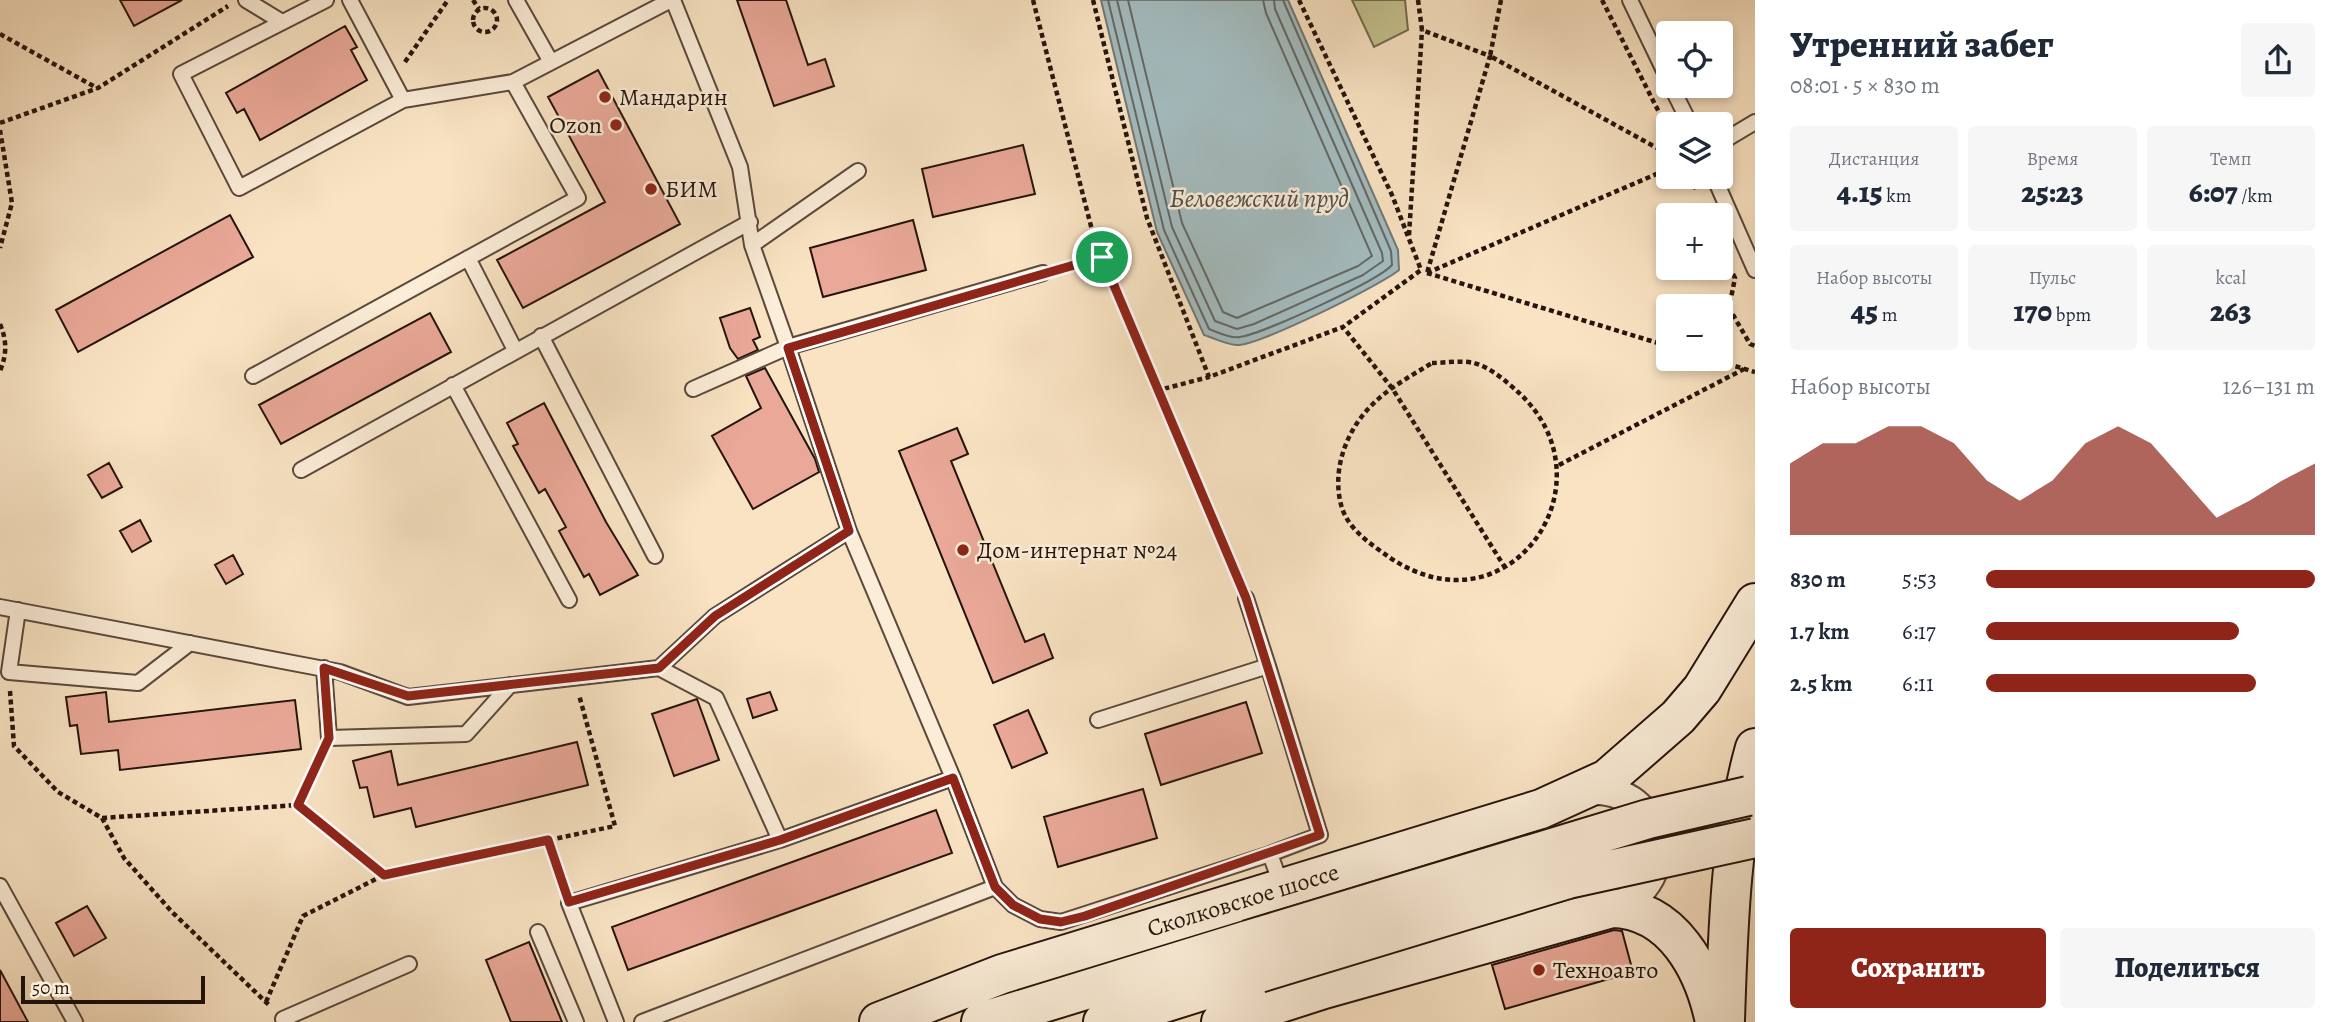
<!DOCTYPE html>
<html lang="ru">
<head>
<meta charset="utf-8">
<style>
  :root { --surface:#fff; --page:#f6f6f7; --text:#1f2937; --muted:#747a83; --accent:#8f2418 }
  body { margin:0; font-family:Alegreya,serif; background:var(--page); color:var(--text); height:100vh; display:flex; flex-direction:column; font-size:26px; white-space:nowrap }
  * { box-sizing:border-box; margin:0 }
  p { font-size:23px; color:var(--muted) }
  .icon { flex:none; width:38px; height:38px; fill:none; stroke:currentColor; stroke-width:2; stroke-linecap:round; stroke-linejoin:round }
  .map { position:relative; flex:1; overflow:hidden }
  .details { display:flex; flex-direction:column; background:var(--surface); width:595px }
  .details>* { flex:none }
  .controls { position:absolute; left:1656px; top:21px; display:grid; gap:14px }
  .controls a { display:grid; place-items:center; width:77px; height:77px; border-radius:7px; background:var(--surface); box-shadow:0 4px 10px #0003; font-size:35px }
  .scale { position:absolute; left:21px; bottom:18px; width:184px; box-sizing:border-box; padding-left:7px; border:4px solid #25140c; border-top:0; font-size:19px; line-height:24px; white-space:nowrap; color:#25140c; -webkit-text-stroke:5px #fbedd8; paint-order:stroke }
  .pin { position:absolute; display:grid; place-items:center; width:60px; height:60px; color:#fff; margin:-30px; border:4px solid #fff; border-radius:50%; box-shadow:0 2px 7px #0007 }
  .round { display:grid; place-items:center; flex:none; width:74px; height:74px; border-radius:7px; background:var(--page) }
  .headline { display:flex; align-items:center; justify-content:space-between; height:119px; padding:0 35px }
  h1 { font-size:38px; font-weight:800; line-height:52px }
  .metrics { display:grid; grid-template-columns:repeat(3,1fr); gap:10px; height:119px; padding:7px 35px }
  .metrics div { display:grid; align-content:center; border-radius:7px; background:var(--page); text-align:center }
  .metrics b { font-size:30px; font-weight:800 }
  .metrics small { font-size:19px; font-weight:400 }
  .metrics p { font-size:19px }
  .chart { height:196px; padding:14px 35px }
  .chart p { display:flex; justify-content:space-between }
  .chart svg { width:100%; height:126px; margin-top:7px; fill:var(--accent); opacity:.7 }
  .button { display:flex; gap:14px; margin-top:auto; padding:14px 35px }
  .button a { flex:1; height:80px; border-radius:7px; background:var(--accent); color:#fff; font-size:28px; font-weight:800; line-height:80px; text-align:center }
  .button a+a { background:var(--page); color:var(--text) }
  ul { padding:0 35px; list-style:none; font-size:23px }
  li { display:grid; grid-template-columns:112px 84px 1fr; align-items:center; height:52px }
  li i { height:18px; border-radius:9px; background:var(--accent) }
  main { display:flex; flex:1; min-height:0 }
  .map>svg:first-child { display:block }
  .green { fill:#c4c28f; stroke:#746b4e; stroke-width:2 }
  .water { fill:#a3bbbe; stroke:#717877; stroke-width:2 }
  .lines { fill:none; stroke-linecap:round; stroke-linejoin:round }
  .shore { stroke:#646865; stroke-width:2 }
  .building { fill:#eaa898; stroke:#25140c; stroke-width:2 }
  .service-casing { stroke:#5a483a; stroke-width:18 }
  .minor-casing { stroke:#5a483a; stroke-width:32 }
  .secondary-casing { stroke:#25140c; stroke-width:42 }
  .path { stroke:#25140c; stroke-width:4.5; stroke-dasharray:5 3.5; stroke-linecap:butt }
  .service { stroke:#fbedd8; stroke-width:14 }
  .minor { stroke:#fbedd8; stroke-width:28 }
  .secondary { stroke:#fbedd8; stroke-width:38 }
  .secondary-bridge-casing { stroke:#25140c; stroke-width:42; stroke-linecap:butt }
  .secondary-bridge { stroke:#fbedd8; stroke-width:38 }
  .route-casing { stroke:#fff; stroke-width:14 }
  .route { stroke:#8f2418; stroke-width:9 }
  .poi-dot { fill:#8f2418; stroke:#fbedd8; stroke-width:2.5 }
  .labels { text-anchor:middle; stroke-width:5; stroke-linejoin:round; paint-order:stroke }
  .poi-label { font-size:24px; fill:#25140c; stroke:#fbedd8; text-anchor:start }
  .street-label { font-size:24px; fill:#25140c; stroke:#fbedd8 }
  .water-label { font-size:26px; font-style:italic; fill:#514e4a; stroke:#fbedd8 }
</style>
</head>
<body>
<main>
<div class="map">
<svg width="1755" height="1022" viewBox="0 0 1755 1022">
  <rect width="100%" height="100%" fill="#f9e3c3"/>
  <filter id="stains"><feTurbulence type="fractalNoise" baseFrequency=".00286" numOctaves="4"/><feColorMatrix values="0 0 0 0 .2 0 0 0 0 .09 0 0 0 0 .02 0 0 0 .5 -.17"/></filter>
  <radialGradient id="worn" r=".72"><stop offset=".6" stop-color="#630" stop-opacity="0"/><stop offset="1" stop-color="#630" stop-opacity=".3"/></radialGradient>
  <!-- green -->
  <path class="green" d="M 1352,0 L 1405,0 L 1408,30 L 1374,47 Z"/>
  <!-- water -->
  <path class="water" d="M 1101,0 L 1288,0 L 1398,250 L 1399,270 C 1381,285 1256,347 1236,345 C 1225,344 1214,338 1204,335 L 1157,232 Z"/>
  <g class="lines">
    <!-- shore -->
    <path class="shore" d="M 1108,0 L 1164,230 L 1209,329 C 1217,332 1231,339 1240,337 C 1262,334 1378,281 1392,265 L 1391,251 L 1283,0
      M 1117,0 L 1172,227 L 1215,321 L 1237,329 L 1254,324 L 1363,275 L 1383,261 L 1382,253 L 1275,9 L 1274,0
      M 1128,0 L 1182,223 L 1223,312 L 1237,318 L 1358,266 L 1372,256 L 1266,13 L 1263,0"/>
  </g>
  <!-- building -->
  <path class="building" d="M 120,0 L 182,0 L 134,26 Z
    M 737,0 L 786,0 L 808,65 L 825,59 L 834,86 L 774,106 Z
    M 345,26 L 357,47 L 351,50 L 367,80 L 260,140 L 244,109 L 237,113 L 226,93 Z
    M 598,70 L 680,224 L 523,308 L 497,260 L 605,202 L 548,97 Z
    M 1023,145 L 1035,194 L 933,217 L 922,169 Z
    M 230,215 L 253,257 L 78,352 L 56,310 Z
    M 913,220 L 926,270 L 823,297 L 810,248 Z
    M 750,308 L 760,337 L 753,340 L 758,350 L 738,359 L 730,348 L 720,318 Z
    M 430,313 L 451,352 L 281,444 L 259,405 Z
    M 765,368 L 815,459 L 819,472 L 753,509 L 712,436 L 761,408 L 746,376 Z
    M 544,403 L 606,522 L 638,575 L 600,595 L 589,574 L 584,577 L 559,531 L 566,527 L 545,489 L 539,493 L 513,446 L 518,444 L 507,423 Z
    M 957,428 L 968,454 L 951,461 L 1025,642 L 1044,634 L 1053,658 L 993,683 L 899,451 Z
    M 109,463 L 122,487 L 102,498 L 88,475 Z
    M 140,520 L 151,541 L 132,552 L 120,531 Z
    M 233,555 L 243,574 L 226,584 L 215,565 Z
    M 106,692 L 109,722 L 295,700 L 301,749 L 120,770 L 118,750 L 81,754 L 77,725 L 70,726 L 66,697 Z
    M 770,692 L 777,710 L 753,718 L 747,699 Z
    M 697,699 L 719,760 L 674,776 L 652,714 Z
    M 1246,702 L 1262,753 L 1161,785 L 1145,734 Z
    M 1028,710 L 1047,753 L 1012,768 L 994,725 Z
    M 577,742 L 588,785 L 416,827 L 411,808 L 374,817 L 367,787 L 360,788 L 353,761 L 391,751 L 398,785 Z
    M 1143,789 L 1157,838 L 1058,867 L 1044,817 Z
    M 936,810 L 952,853 L 628,970 L 612,927 Z
    M 87,906 L 106,938 L 74,956 L 56,923 Z
    M 1614,930 L 1622,931 L 1633,972 L 1505,1009 L 1492,965 Z
    M 529,942 L 562,1022 L 511,1022 L 486,960 Z
    M 0,970 L 28,1022 L 0,1022 Z"/>
  <g class="lines">
    <defs>
      <path id="service" d="M 246,0 L 282,22
        M 326,0 L 181,74 L 239,188 L 403,100 L 513,82 L 671,0
        M 350,0 L 403,100
        M 516,0 L 551,62
        M 673,0 L 740,167 L 752,245 L 788,347 L 693,389
        M 1630,0 L 1668,79
        M 1671,86 L 1690,124
        M 1720,143 L 1755,122
        M 1714,177 L 1755,270
        M 752,245 L 858,171
        M 468,258 L 515,350
        M 1043,273 L 788,347 L 849,531 L 953,778 L 995,887 L 1013,905 L 1040,919 L 1061,922 L 1270,854 L 1282,887
        M 541,336 L 655,556
        M 253,376 L 578,198 L 513,82
        M 453,385 L 569,600
        M 301,470 L 750,222
        M 1246,598 L 1268,666
        M 0,607 L 340,672 L 408,697 L 659,668 L 715,616 L 849,531
        M 18,610 L 9,672 L 138,683 L 190,643
        M 324,668 L 329,738 L 466,734 L 510,685
        M 659,668 L 716,698 L 780,840
        M 1098,720 L 1268,666 L 1320,835 L 1270,854
        M 0,886 L 75,1022
        M 538,932 L 576,1022
        M 284,1022 L 283,1019 L 409,964
        M 616,1022 L 569,903 L 780,840 L 953,778
        M 642,1022 L 995,887"/>
      <path id="minor" d="M 1583,791 C 1661,779 1687,882 1612,908"/>
      <path id="secondary" d="M 1725,1020 C 1728,929 1730,836 1755,748
        M 879,1022 L 1002,974 L 1541,809 L 1607,779 L 1678,717 L 1702,689 L 1755,603
        M 981,1022 L 1248,940
        M 1103,1022 L 1259,973
        M 1221,1022 L 1324,989 L 1612,908 C 1673,909 1704,969 1715,1022"/>
    </defs>
    <!-- service casing -->
    <use href="#service" class="service-casing"/>
    <!-- minor casing -->
    <use href="#minor" class="minor-casing"/>
    <!-- secondary casing -->
    <use href="#secondary" class="secondary-casing"/>
    <!-- path -->
    <path class="path" d="M 473,0 L 479,9
      M 1033,0 L 1093,234 L 1159,390 L 1209,377
      M 1093,0 L 1147,218 L 1209,377 L 1343,327 L 1392,388 L 1504,566
      M 1299,0 L 1392,195 L 1421,270 L 1343,327
      M 1418,0 L 1422,30 L 1490,56 L 1427,273
      M 1501,0 L 1490,56 L 1668,154
      M 1602,0 L 1668,130
      M473 20a12 12 0 1 1 24 0a12 12 0 1 1-24 0Z
      M 0,34 L 97,88
      M 405,62 L 448,0
      M 0,123 L 98,88 L 228,6
      M 0,130 L 12,203 L 0,248
      M 1690,177 L 1696,189
      M 1409,235 L 1422,30
      M 1059,268 L 1102,257
      M 1427,273 L 1668,169
      M 1427,273 L 1668,346
      M 1733,274 L 1735,278 L 1729,308 L 1750,344 L 1755,346
      M 0,324 C 7,341 7,354 0,371
      M 1711,359 L 1755,372
      M 1432,363 C 1444,363 1462,360 1474,363 C 1490,367 1507,382 1518,392 C 1617,482 1509,639 1389,557 C 1372,545 1349,530 1342,508 C 1331,473 1345,432 1371,406 C 1388,388 1411,376 1432,363 Z
      M 1159,390 L 1240,584
      M 1559,465 L 1744,369
      M 10,691 L 14,746 L 58,792 L 102,818 L 298,805 L 384,875 L 615,826 L 579,695
      M 298,805 L 323,752
      M 102,818 L 124,858 L 172,912 L 270,1006
      M 548,840 L 563,885
      M 266,1002 L 303,916 L 384,875"/>
    <!-- service -->
    <use href="#service" class="service"/>
    <!-- minor -->
    <use href="#minor" class="minor"/>
    <!-- secondary -->
    <use href="#secondary" class="secondary"/>
    <defs>
      <path id="secondary-bridge" d="M 1248,940 L 1648,819 L 1748,796
        M 1259,973 L 1568,879 L 1755,838"/>
    </defs>
    <!-- secondary-bridge casing -->
    <use href="#secondary-bridge" class="secondary-bridge-casing"/>
    <!-- secondary-bridge -->
    <use href="#secondary-bridge" class="secondary-bridge"/>
  </g>
  <g class="lines">
    <defs>
      <path id="route" d="M 1102,257 L 1246,598 L 1320,835 L 1085,916 L 1061,922 L 1040,919 L 1013,905 L 995,887 L 953,778 L 780,840 L 569,902 L 548,840 L 384,875 L 298,805 L 329,738 L 324,668 L 408,696 L 659,668 L 715,616 L 849,531 L 788,348 Z"/>
    </defs>
    <!-- route casing -->
    <use href="#route" class="route-casing"/>
    <!-- route -->
    <use href="#route" class="route"/>
  </g>
  <!-- markers -->
  <g class="poi-dot">
    <circle cx="605" cy="97" r="7"/>
    <circle cx="616" cy="125" r="7"/>
    <circle cx="651" cy="189" r="7"/>
    <circle cx="963" cy="550" r="7"/>
    <circle cx="1539" cy="970" r="7"/>
  </g>
  <g class="labels">
    <!-- poi labels -->
    <g class="poi-label">
      <text x="619" y="105">Мандарин</text>
      <text x="602" y="133" text-anchor="end">Ozon</text>
      <text x="665" y="197">БИМ</text>
      <text x="977" y="558">Дом-интернат №24</text>
      <text x="1553" y="978">Техноавто</text>
    </g>
    <!-- street labels -->
    <g class="street-label">
      <text transform="translate(1243 900) rotate(-17)" y="8">Сколковское шоссе</text>
    </g>
    <!-- water labels -->
    <g class="water-label">
      <text x="1259" y="207">Беловежский пруд</text>
    </g>
  </g>
  <rect width="100%" height="100%" filter="url(#stains)"/>
  <rect width="100%" height="100%" fill="url(#worn)"/>
</svg>
<div class="controls">
<a><svg class="icon" aria-label="locate" viewBox="0 0 24 24"><circle cx="12" cy="12" r="6"/><path d="M12 2v4M12 18v4M2 12h4M18 12h4"/></svg></a>
<a><svg class="icon" aria-label="layers" viewBox="0 0 24 24"><path d="M12 4l9 5-9 5-9-5zM3 14l9 5 9-5"/></svg></a>
<a>+</a>
<a>−</a>
</div>
<div class="scale">50 m</div>
<div class="pin" style="left:1102px;top:257px;background:#1e9e55"><svg class="icon" aria-label="arrive" viewBox="0 0 24 24"><path d="M6 21V4h12l-3 4 3 4H6"/></svg></div>
</div>
<section class="details">
<div class="headline"><div><h1>Утренний забег</h1><p>08:01 · 5 × 830 m</p></div><a class="round"><svg class="icon" aria-label="share" viewBox="0 0 24 24"><path d="M12 15V3M7 8l5-5 5 5M5 13v7h14v-7"/></svg></a></div>
<div class="metrics">
<div><p>Дистанция</p><b>4.15<small> km</small></b></div>
<div><p>Время</p><b>25:23</b></div>
<div><p>Темп</p><b>6:07<small> /km</small></b></div>
</div>
<div class="metrics">
<div><p>Набор высоты</p><b>45<small> m</small></b></div>
<div><p>Пульс</p><b>170<small> bpm</small></b></div>
<div><p>kcal</p><b>263</b></div>
</div>
<div class="chart"><p><span>Набор высоты</span>126–131 m</p>
<svg viewBox="0 0 160 44" preserveAspectRatio="none"><path d="M0 44V19L10 12L20 12L30 6L40 6L50 12L60 25L70 32L80 25L90 12L100 6L110 12L120 25L130 38L140 32L150 25L160 19V44z"/></svg>
</div>
<ul>
<li><b>830 m</b>5:53<i style="width:100%"></i></li>
<li><b>1.7 km</b>6:17<i style="width:77%"></i></li>
<li><b>2.5 km</b>6:11<i style="width:82%"></i></li>
</ul>
<div class="button"><a>Сохранить</a><a>Поделиться</a></div>
</section>
</main>
</body>
</html>
